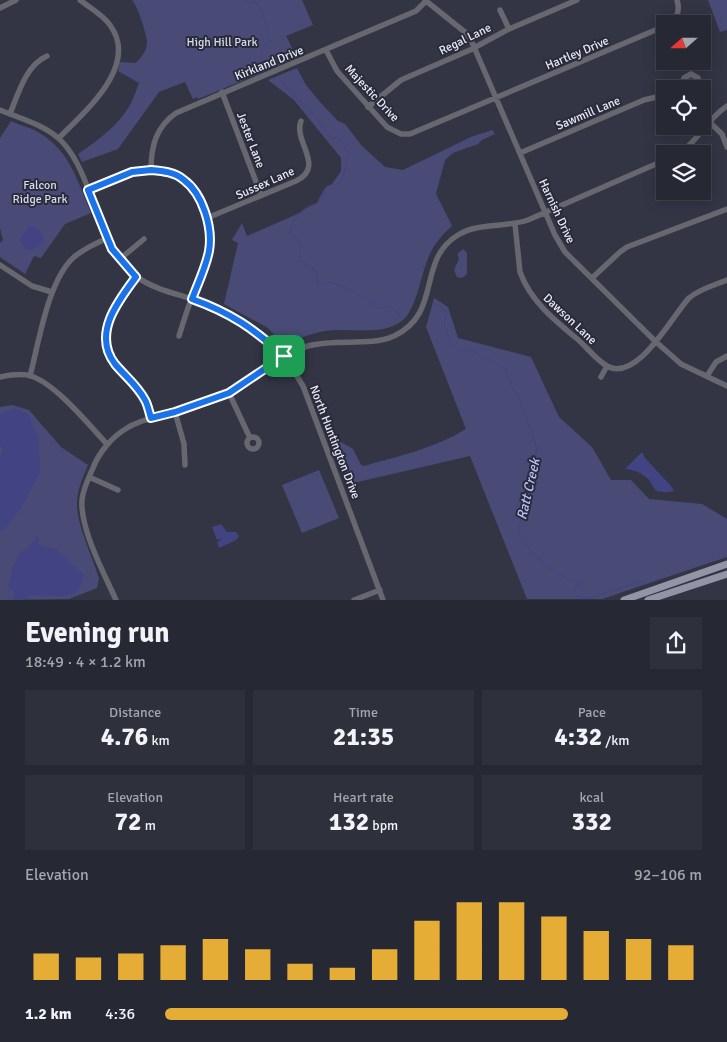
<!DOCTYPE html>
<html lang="en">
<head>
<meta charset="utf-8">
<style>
  :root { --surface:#262834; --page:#2e303c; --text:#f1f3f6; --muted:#a4a6ac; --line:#42444f; --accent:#e5ad35 }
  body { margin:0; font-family:Signika,sans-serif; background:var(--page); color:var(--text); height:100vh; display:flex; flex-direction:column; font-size:19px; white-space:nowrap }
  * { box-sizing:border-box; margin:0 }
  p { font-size:16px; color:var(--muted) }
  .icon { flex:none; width:28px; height:28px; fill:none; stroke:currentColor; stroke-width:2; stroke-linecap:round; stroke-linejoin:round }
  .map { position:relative; height:600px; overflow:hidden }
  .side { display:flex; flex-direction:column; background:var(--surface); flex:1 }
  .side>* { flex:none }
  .needle { width:32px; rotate:249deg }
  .controls { position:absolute; left:656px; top:15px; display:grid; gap:10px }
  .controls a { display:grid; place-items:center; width:55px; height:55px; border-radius:0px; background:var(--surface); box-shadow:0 2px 12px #0003,0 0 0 1px var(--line); font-size:25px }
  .pin { position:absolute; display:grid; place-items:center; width:42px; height:42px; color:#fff; margin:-21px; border-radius:10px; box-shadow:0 2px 8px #0006 }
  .round { display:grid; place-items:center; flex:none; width:52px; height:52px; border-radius:0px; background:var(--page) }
  .summary { display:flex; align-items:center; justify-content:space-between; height:85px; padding:0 25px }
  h1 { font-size:28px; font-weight:700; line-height:38px }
  .figures { display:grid; grid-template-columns:repeat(3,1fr); gap:8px; height:85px; padding:5px 25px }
  .figures div { display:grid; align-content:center; border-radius:0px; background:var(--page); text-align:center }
  .figures b { font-size:25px; font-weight:700 }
  .figures small { font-size:14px; font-weight:400 }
  .figures p { font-size:14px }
  .chart { height:140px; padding:10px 25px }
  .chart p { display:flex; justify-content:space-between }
  .chart svg { width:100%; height:90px; margin-top:5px; stroke:var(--accent); stroke-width:6 }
  ul { padding:0 25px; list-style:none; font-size:16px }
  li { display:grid; grid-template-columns:80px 60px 1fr; align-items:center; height:38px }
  li i { height:12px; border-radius:6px; background:var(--accent) }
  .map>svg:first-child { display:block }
  .green { fill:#494b76 }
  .water { fill:#424382 }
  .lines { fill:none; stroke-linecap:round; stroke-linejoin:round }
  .stream { stroke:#424382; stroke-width:1 }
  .minor { stroke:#66676f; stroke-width:5.5 }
  .major { stroke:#9395a6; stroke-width:7 }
  .route-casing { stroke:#fff; stroke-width:10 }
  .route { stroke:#1a73e8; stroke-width:6 }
  .labels { text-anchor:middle; stroke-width:4; stroke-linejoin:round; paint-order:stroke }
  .street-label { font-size:12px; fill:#e9eaf5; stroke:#292b3b }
  .park-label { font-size:12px; fill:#d8daed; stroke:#292b3b }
  .water-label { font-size:14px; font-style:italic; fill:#b9bef7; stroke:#292b3b }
</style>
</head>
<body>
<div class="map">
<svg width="727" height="600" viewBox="0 0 727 600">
  <rect width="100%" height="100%" fill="#333545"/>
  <!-- green -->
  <path class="green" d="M 132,0 L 302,0 L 313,25 L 286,36 L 297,58 L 198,99 L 197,97 L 193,99 L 185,82 L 159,92 L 118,149 L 82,162 L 78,154 C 97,141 118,126 130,105 C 134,98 136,90 139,83 L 118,71 L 120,62 L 135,63 C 141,58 147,51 147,42 C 146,32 138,7 132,0 Z
    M 708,0 L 727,0 L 727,30 L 720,32 Z
    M 297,68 L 306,85 L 320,102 L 338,121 L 345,124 L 362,146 L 385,167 L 403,170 L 471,137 L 492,130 L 495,134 L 482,140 L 478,144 L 453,153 L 445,160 L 436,194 L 452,226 C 442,235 434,244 429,256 C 421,273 417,308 403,320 C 385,335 357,329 336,330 C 318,331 300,336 285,347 L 268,328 L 224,304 L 238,243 L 232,240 L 242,223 L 247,236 L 295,215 L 317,203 L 323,191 L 327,186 L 332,184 L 341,171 L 341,158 L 294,100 L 268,80 Z
    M 11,121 C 19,125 28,127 36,131 C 69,148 78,182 91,213 L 65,224 L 41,258 L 34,256 L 25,274 L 0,257 L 0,243 L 3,240 L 0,228 L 0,138 Z
    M 463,249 L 467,253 L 467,274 L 462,278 L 457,277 L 454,270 L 459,259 L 457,254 Z
    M 434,298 L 448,307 L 458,338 L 531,357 L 559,417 L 592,447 L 611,480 L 631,480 L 649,499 L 702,504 L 727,519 L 727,557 L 602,599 L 527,599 L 470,456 L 349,484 L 329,435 L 353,449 L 361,465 L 364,466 C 399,456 435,448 466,429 L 426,327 Z
    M 12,405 L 29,410 L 61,447 L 88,465 C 83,477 77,490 77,503 C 76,524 93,557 99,579 L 97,588 L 69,599 L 0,600 L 0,407 Z
    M 319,470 L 339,518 L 302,533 L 282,485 Z"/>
  <!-- water -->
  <path class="water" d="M 33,226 L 41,231 L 44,240 C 38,246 35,252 25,249 L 20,239 L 28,227 Z
    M 14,408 L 28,414 L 39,439 L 40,473 L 21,508 L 7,527 L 0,531 L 0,461 L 2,449 L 0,445 L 0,414 Z
    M 642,452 L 645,458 L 671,486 L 674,491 C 669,492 662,493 657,491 C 653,489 653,485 650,481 C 643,473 635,470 625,469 Z
    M 221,524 L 227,532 L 236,532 L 239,536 L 236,540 L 219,548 L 217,542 L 223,538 L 217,540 L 212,527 Z
    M 36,536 L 40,538 L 38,544 L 57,550 L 84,575 C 82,579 81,586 78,590 C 69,599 42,596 30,595 L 27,599 L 13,599 L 15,592 L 8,587 L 12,569 L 20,553 L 28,548 Z"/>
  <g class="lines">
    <!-- stream -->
    <path class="stream" d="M 247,0 L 248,3 L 255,1 C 263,12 268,28 269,41 L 263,48 L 261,58 L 269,65
      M 279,78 L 285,85 L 284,88 L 287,88 L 307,110 L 310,110 L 330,137 L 341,140 L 349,154 C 344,163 346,173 341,181 C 337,186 332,184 327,187 C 323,191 324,197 320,201 C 317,204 313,205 310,206 C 299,211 290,222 291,234 C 302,240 300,249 300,260 L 307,264 L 310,269 L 314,269 L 316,273 L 318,285 L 330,282 L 354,291 L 360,297 L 372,302 L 378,308 L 388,306 L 397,312 L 401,318
      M 435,305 L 439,305 L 447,312 L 444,324 L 452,347 L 460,351 L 470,350 L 505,368 L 509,378 L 511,380 L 511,385 L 519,398 L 537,448 L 518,531 C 527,550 545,566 562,576 C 568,580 574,579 580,584 L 575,589 L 575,593 L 580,598 L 589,598 L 642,581"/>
    <!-- minor -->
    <path class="minor" d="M 425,0 L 466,33 L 471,40 L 555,235 L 565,252 L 655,341 L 681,364 L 727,386
      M 0,8 L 16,0
      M 500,10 L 509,29
      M 669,24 C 678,18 680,10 677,0
      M 326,50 L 337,71 L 387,127 L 401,134 L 410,134 L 665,26
      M 681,89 L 684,78 L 691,74 L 698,78 L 699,84 L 697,89
      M 222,92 L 261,195
      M 368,107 L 401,80 L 470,50 L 509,29 L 577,0
      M 0,110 C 19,118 42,124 58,138 C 70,148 77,162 83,176 C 97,209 106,252 136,276 C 151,288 173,293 192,299 C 225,309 263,329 284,357 C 291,366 297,376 303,386 L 383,600
      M 10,114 C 18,94 26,65 47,56
      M 702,115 L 722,134 L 727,147
      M 59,138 C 84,112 140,66 110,25 C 103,15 90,8 80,0
      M 520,153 L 644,100 L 665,95
      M 679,154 C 698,141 708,118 727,106
      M 151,170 C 151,146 156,127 176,113 L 409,14 L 416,11 L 426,1
      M 88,189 C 130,171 179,152 202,206 C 207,220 211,235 209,250 C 206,266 198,282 192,297 C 187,310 183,323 179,336
      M 207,218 L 296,181 C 326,166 293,142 301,121
      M 515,224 L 520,272 C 530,300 553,319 576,338 C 586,346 595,359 607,366 C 637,383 672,316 689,298 C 699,289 715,285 727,280
      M 120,259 L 144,239
      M 0,265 L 32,286 L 52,292
      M 136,277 C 118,301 92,333 115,364 C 124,375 138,386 145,400 C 148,405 149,412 151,418
      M 592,278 L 620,252 L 627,247 L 727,209
      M 30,376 C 39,342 48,280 74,257 C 84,249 96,243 108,238
      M 707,376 L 716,362 L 727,356
      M 0,377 C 10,375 22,373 31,376 C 56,384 89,425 107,444
      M 601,377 L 607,366
      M 229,393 L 250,438
      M 175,412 L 184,444 L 185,465
      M247 443a6 6 0 1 1 12 0a6 6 0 1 1-12 0Z
      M 89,477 L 118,490
      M 116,600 C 104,573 80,529 82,500 C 83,489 89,477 93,468 C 99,452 112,437 127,428 C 141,419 158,417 173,412 C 191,407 210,401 227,394 C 234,391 240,386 246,382 C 266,368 285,353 308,346 C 336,338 370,347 394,336 C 443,313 416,260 458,235 C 479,222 505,228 528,220 L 665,160
      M 354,600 L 380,590"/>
    <!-- major -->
    <path class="major" d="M 624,600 L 727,564
      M 648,600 L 727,574"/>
  </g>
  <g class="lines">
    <defs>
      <path id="route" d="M 151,170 C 163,171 175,172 184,180 C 203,194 213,228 209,251 C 206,267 198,283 192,299 C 231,313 253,328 284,356 L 229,393 L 175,412 L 151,418 C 149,412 148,405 145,400 C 138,386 124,375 115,364 C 92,334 118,301 136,277 L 112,249 L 88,190 L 132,172 Z"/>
    </defs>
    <!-- route casing -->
    <use href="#route" class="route-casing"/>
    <!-- route -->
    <use href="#route" class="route"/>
  </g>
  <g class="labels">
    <!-- street labels -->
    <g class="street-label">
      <text transform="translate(465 39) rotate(-26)" y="4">Regal Lane</text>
      <text transform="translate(577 53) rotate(-23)" y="4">Hartley Drive</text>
      <text transform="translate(269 63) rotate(-22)" y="4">Kirkland Drive</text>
      <text transform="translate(372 93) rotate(47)" y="4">Majestic Drive</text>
      <text transform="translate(588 113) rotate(-23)" y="4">Sawmill Lane</text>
      <text transform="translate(251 140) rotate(69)" y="4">Jester Lane</text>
      <text transform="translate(265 183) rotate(-24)" y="4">Sussex Lane</text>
      <text transform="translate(557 211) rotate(65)" y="4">Harnish Drive</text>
      <text transform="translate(570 319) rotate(43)" y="4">Dawson Lane</text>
      <text transform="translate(335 442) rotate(69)" y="4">North Huntington Drive</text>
    </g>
    <!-- park labels -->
    <g class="park-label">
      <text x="222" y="46">High Hill Park</text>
      <text x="40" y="189">Falcon<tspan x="40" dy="14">Ridge Park</tspan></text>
    </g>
    <!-- water labels -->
    <g class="water-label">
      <text transform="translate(528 489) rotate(-77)" y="5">Ratt Creek</text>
    </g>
  </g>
</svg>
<div class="controls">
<a><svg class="needle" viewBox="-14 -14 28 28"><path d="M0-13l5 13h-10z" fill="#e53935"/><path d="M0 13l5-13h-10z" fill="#a4a6ac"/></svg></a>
<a><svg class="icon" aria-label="locate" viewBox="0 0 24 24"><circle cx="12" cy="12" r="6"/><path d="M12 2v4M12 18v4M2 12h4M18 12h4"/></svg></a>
<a><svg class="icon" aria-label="layers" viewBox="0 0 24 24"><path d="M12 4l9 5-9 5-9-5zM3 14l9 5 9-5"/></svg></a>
</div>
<div class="pin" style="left:284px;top:356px;background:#1e9e55"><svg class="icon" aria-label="arrive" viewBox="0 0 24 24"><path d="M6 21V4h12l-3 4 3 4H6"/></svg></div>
</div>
<section class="side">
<div class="summary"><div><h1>Evening run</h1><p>18:49 · 4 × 1.2 km</p></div><a class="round"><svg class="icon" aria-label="share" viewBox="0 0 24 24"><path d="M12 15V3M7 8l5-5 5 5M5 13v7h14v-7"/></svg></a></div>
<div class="figures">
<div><p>Distance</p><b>4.76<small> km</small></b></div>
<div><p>Time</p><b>21:35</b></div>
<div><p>Pace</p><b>4:32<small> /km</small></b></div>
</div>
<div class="figures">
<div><p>Elevation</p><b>72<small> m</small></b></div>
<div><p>Heart rate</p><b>132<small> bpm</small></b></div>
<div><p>kcal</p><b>332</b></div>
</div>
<div class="chart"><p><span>Elevation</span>92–106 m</p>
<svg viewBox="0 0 160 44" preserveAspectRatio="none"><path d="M5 44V31M15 44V33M25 44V31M35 44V27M45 44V24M55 44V29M65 44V36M75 44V38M85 44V29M95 44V15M105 44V6M115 44V6M125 44V13M135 44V20M145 44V24M155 44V27"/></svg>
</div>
<ul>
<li><b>1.2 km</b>4:36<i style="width:75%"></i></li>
</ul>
</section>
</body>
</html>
